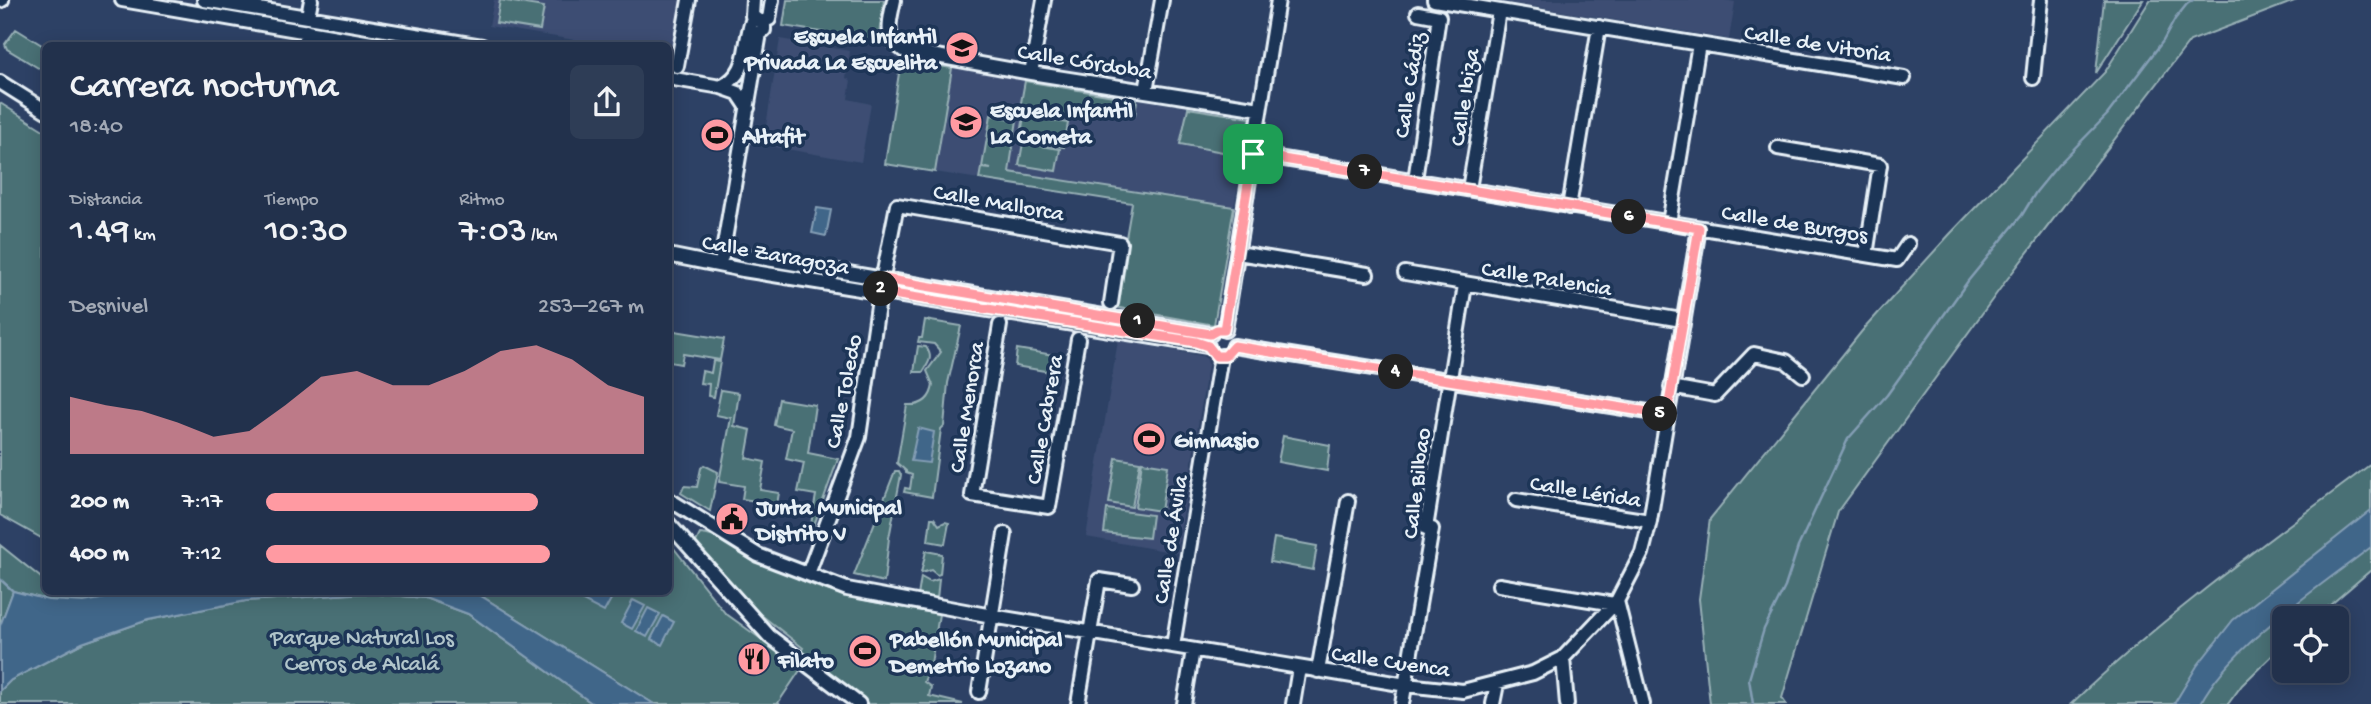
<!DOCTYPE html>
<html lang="es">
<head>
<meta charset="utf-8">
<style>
  :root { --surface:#22314c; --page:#2e3d56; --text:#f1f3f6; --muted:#a2a9b5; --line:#3f4c64; --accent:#ff9aa2 }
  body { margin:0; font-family:"Gochi Hand",sans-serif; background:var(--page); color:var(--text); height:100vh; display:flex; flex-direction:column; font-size:26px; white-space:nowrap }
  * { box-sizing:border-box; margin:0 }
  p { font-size:23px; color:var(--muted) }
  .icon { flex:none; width:38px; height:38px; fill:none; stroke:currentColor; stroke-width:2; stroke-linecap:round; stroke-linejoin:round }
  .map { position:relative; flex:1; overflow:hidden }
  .drawer { position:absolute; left:42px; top:42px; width:630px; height:553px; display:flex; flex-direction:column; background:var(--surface); border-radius:10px; box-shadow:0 4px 18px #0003,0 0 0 2px var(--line) }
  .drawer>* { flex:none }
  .controls { position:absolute; left:2272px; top:606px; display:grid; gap:14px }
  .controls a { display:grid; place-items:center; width:77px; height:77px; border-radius:10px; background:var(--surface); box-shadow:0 4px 18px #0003,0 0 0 2px var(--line); font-size:35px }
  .pin { position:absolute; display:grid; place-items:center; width:60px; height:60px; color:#fff; margin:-30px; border-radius:14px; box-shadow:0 4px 10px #0006 }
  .km { position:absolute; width:35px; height:35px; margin:-18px; border-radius:50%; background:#222; color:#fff; font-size:19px; line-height:35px; text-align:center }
  .round { display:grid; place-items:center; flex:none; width:74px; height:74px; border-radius:10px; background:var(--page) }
  .overview { display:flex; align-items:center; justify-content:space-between; height:119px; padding:0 28px }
  h1 { font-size:38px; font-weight:600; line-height:52px }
  .stats { display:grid; grid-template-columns:repeat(3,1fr); gap:10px; height:119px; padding:7px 28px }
  .stats div { display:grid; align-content:center }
  .stats b { font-size:35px; font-weight:600 }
  .stats small { font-size:19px; font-weight:400 }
  .stats p { font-size:19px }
  .chart { height:196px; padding:14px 28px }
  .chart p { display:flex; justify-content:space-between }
  .chart svg { width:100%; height:126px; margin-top:7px; fill:var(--accent); opacity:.7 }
  ul { padding:0 28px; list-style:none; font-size:23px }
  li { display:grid; grid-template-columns:112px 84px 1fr; align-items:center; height:52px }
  li i { height:18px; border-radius:9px; background:var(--accent) }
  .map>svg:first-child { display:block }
  .built { fill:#3c4e73 }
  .green { fill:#497074; stroke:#98b0b6; stroke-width:2 }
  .water { fill:#416689; stroke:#849eb5; stroke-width:2 }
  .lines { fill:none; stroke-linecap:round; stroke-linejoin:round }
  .stream { stroke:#849eb5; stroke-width:2.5 }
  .minor-casing { stroke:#e8f1f8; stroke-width:18 }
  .minor { stroke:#1d3557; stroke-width:12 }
  .route-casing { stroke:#fff; stroke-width:14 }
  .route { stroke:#ff9aa2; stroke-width:9 }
  .labels { text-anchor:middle; stroke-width:7; stroke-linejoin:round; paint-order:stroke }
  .poi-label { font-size:23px; font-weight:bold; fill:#e8f1f8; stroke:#1d3557; text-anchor:start }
  .street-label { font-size:23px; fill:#e8f1f8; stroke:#1d3557 }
  .park-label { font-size:23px; fill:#b0c4ca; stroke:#1d3557 }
</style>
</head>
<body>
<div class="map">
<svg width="2371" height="704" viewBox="0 0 2371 704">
  <rect width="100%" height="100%" fill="#2d4165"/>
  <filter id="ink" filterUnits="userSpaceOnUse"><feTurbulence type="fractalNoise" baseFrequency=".0143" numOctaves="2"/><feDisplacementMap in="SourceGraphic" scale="14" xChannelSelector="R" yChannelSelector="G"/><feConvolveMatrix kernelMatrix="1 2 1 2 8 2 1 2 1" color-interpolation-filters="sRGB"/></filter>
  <g filter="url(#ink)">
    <!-- built -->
    <path class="built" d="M 494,0 L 681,0 L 672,57 L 669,56 L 668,46 L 605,45 L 489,26 Z
      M 1493,0 L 1725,0 L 1735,2 L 1729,39 Z
      M 780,39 L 850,51 L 846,78 L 851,80 L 848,99 L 871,104 L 861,162 L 763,145 Z
      M 952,68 L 1251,118 L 1234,207 L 982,168 L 979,179 L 935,172 Z
      M 1118,340 L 1202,356 L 1207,359 L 1208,365 L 1177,553 L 1086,537 Z"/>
    <!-- green -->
    <path class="green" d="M 500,0 L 544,7 L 540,30 L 496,23 Z
      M 787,0 L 884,0 L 878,41 L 783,26 Z
      M 2104,0 L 2143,0 L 2096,73 Z
      M 2150,0 L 2297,0 L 2190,41 L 2005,282 L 1838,512 L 1782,698 L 1786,704 L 1710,704 L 1699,599 L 1710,519 L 1862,331 L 1950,234 L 2105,72 Z
      M 16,29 L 45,47 L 45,72 L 7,49 L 5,44 Z
      M 901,60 L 952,68 L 935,172 L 885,164 Z
      M 1025,81 L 1137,100 L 1135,115 L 1089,107 L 1087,119 L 1020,108 Z
      M 0,103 L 45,131 L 45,540 L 0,515 Z
      M 1188,108 L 1251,118 L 1244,156 L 1180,144 Z
      M 991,115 L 1017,120 L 1009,172 L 1234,207 L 1214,325 L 1114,307 L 1132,203 L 979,179 L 981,168 L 991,169 L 982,167 Z
      M 1024,116 L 1068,123 L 1064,147 L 1020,140 Z
      M 1023,143 L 1060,149 L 1056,171 L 1019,165 Z
      M 925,320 L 961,326 L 948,383 L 944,426 L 941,429 L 932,497 L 904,492 L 905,488 L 910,489 L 912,475 L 906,473 L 906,471 L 897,463 L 907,405 C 922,406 931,399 933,385 L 927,371 L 941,352 L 934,344 L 918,342 L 919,338 L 922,338 Z
      M 669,330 L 724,339 L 720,360 L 683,354 L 681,364 L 669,362 Z
      M 918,346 L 926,347 C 934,358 928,363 923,372 L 914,372 Z
      M 1017,349 L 1054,355 L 1051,372 L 1015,366 Z
      M 713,361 L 720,362 L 714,397 L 708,396 L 709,384 L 700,383 L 702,371 L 711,373 Z
      M 721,390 L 739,393 L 734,426 L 751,430 L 746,458 L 765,462 L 760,490 L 779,493 L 777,504 L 742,499 L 744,486 L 719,482 L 731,418 L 716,415 Z
      M 779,399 L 815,405 L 808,453 L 838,459 L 808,542 L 816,495 L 798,492 L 804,463 L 786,459 L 792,429 L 774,425 Z
      M 1283,436 L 1330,445 L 1327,471 L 1278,462 Z
      M 1116,458 L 1140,462 L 1132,507 L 1109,503 Z
      M 1142,462 L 1168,466 L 1161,511 L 1135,507 Z
      M 2371,464 L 2371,570 L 2315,618 L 2284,618 L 2284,644 L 2242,685 L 2228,704 L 2071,704 C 2163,616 2269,540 2371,464 Z
      M 704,465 L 718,472 L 710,511 L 681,493 L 684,486 L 697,487 L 701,468 Z
      M 895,471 L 899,471 L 901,475 L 889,538 L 884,582 L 854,575 Z
      M 1107,509 L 1152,515 L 1149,538 L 1104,533 Z
      M 931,518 L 934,518 L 939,525 L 945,522 L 949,523 L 945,544 L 928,541 Z
      M 700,534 C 726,535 777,570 803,581 C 846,600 893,605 939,614 L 931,664 L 924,682 L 931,687 L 929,696 L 963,704 L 859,704 L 805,663 L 778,703 L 780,704 L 654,704 L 481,596 L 470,592 L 668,592 L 669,542 L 725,613 L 793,662 L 803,648 L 736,595 L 697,551 L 695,544 Z
      M 1274,538 L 1317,546 L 1313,570 L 1270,562 Z
      M 0,545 L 45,581 L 46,592 L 139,592 L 84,602 L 48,600 L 13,591 L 0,626 Z
      M 926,551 L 942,554 L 940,574 L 937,575 L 931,570 L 921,573 Z
      M 921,577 L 930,582 L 939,579 L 937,599 L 918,596 Z
      M 366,593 L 425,598 L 468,614 L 593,704 L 0,704 L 0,691 L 11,680 L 82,643 L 148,620 L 246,601 Z"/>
    <!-- water -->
    <path class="water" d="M 817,208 L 831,210 L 826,236 L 812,233 Z
      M 918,428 L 934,432 L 929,463 L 911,461 Z
      M 2371,510 L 2371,547 C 2318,588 2230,646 2200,704 L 2174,704 L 2197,666 L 2233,620 Z
      M 13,591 L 48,600 L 84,602 L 139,592 L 470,592 L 481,596 L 654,704 L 593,704 L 468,614 L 425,598 L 366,593 L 246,601 L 148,620 L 82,643 L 11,680 L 0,691 L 0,626 Z
      M 583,592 L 615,592 L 604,612 L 579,599 Z
      M 633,600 L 645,606 L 632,629 L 621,623 Z
      M 648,608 L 660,614 L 647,637 L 636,631 Z
      M 663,616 L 674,622 L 662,645 L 651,639 Z"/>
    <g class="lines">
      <!-- stream -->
      <path class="stream" d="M 0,579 L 13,591
        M 1753,704 L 1749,679 L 1764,629 L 1785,587 L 1798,547 L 1848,439 L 1887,395 L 1968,281 L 2022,215 L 2036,192 L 2058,165 L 2107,115 L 2163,41 L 2175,19 L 2187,4 L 2193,0"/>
      <defs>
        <path id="minor" d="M 122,0 L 389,46
          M 204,0 L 482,46
          M 753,0 L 752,16 L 754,19
          M 894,0 C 890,21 883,36 903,50 L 1031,73 L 1260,109
          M 1434,0 L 1904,78
          M 0,1 L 2,0
          M 308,16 L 311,0
          M 763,21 L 769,19 L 772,0
          M 304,46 L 306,31
          M 677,66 L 689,0
          M 1031,73 L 1044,0
          M 668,78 L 721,87 L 738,93 L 748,108
          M 2033,78 L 2041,0
          M 0,82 L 46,111
          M 721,87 C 751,71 742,47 752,21 L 757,19 L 764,24 L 764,30 L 760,33 L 755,33 L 750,30
          M 1146,91 L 1162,0
          M 1778,148 L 1880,165 L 1866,255
          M 1253,154 L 1897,260 L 1908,244
          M 1415,180 L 1439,17 L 1418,13
          M 1469,189 L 1499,11
          M 1569,207 L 1599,27
          M 1669,223 L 1699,44
          M 724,249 L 748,256 L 1211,334
          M 1238,253 L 1367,274
          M 668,255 L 743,270 L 1208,346
          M 722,257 L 760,33
          M 1405,273 L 1682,320
          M 1000,325 L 972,495 L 1049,507 L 1078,339
          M 1225,330 L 1278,0
          M 1234,346 L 1667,415
          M 1671,387 L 1715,395 L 1754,354 L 1786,361 L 1803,375
          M 668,499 L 758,555 L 847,589 L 992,616 L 1406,685 L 1463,691 L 1533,673 L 1563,658 L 1617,601 L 1642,553 L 1650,521 L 1699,228
          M 1516,500 L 1650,521
          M 668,523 L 769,636 L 859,704
          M 808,574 L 859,437 L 880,292 L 897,205 L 1120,243 L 1111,303
          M 1499,585 L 1614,604
          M 1617,601 L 1643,704
          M 1173,646 L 1221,356
          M 1563,658 L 1567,704
          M 1318,671 L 1348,501
          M 979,692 L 1005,534
          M 1078,704 L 1099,580 L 1132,585
          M 1184,704 L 1193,650
          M 1293,704 L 1299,668
          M 1402,704 L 1432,529 L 1426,528 L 1465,285
          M 1493,704 L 1497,684"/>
      </defs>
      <!-- minor casing -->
      <use href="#minor" class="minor-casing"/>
      <!-- minor -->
      <use href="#minor" class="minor"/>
    </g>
  </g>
  <g class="lines" filter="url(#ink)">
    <defs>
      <path id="route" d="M 1253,154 L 1699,228 L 1667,415 L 1234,346 L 1225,356 L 1216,356 L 1208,346 L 1196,342 L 880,292 L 884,279 L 1210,334 L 1217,330 L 1224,330 Z"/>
    </defs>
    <!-- route casing -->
    <use href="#route" class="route-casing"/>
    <!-- route -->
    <use href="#route" class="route"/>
  </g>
  <!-- icons -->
  <defs>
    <symbol id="school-disc" viewBox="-11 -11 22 22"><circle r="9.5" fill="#ff9aa2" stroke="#1d3557"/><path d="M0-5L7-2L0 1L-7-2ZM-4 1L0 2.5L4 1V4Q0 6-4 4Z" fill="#111"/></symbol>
    <symbol id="stadium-disc" viewBox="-11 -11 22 22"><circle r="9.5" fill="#ff9aa2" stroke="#1d3557"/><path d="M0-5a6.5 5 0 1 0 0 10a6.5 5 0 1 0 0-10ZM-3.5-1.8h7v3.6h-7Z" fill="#111"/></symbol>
    <symbol id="civic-disc" viewBox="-11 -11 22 22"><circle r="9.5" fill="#ff9aa2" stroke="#1d3557"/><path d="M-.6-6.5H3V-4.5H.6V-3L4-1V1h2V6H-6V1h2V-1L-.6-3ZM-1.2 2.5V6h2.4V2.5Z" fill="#111"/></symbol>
    <symbol id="restaurant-disc" viewBox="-11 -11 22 22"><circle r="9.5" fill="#ff9aa2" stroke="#1d3557"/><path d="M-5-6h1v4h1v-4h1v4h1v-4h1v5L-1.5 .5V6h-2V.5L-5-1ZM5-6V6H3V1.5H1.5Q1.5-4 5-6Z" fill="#111"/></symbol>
  </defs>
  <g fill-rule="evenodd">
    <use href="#school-disc" x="943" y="29" width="38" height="38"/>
    <use href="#school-disc" x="947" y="103" width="38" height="38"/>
    <use href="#stadium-disc" x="698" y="116" width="38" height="38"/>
    <use href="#stadium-disc" x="1130" y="420" width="38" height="38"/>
    <use href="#civic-disc" x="713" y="500" width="38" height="38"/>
    <use href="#stadium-disc" x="846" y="632" width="38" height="38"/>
    <use href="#restaurant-disc" x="735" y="640" width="38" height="38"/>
  </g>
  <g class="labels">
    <!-- poi labels -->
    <g class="poi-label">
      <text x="937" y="43" text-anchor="end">Escuela Infantil<tspan x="937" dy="26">Privada La Escuelita</tspan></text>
      <text x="990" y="117">Escuela Infantil<tspan x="990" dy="26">La Cometa</tspan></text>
      <text x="742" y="143">Altafit</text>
      <text x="1174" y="447">Gimnasio</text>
      <text x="756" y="514">Junta Municipal<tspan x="756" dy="26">Distrito V</tspan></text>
      <text x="890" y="646">Pabellón Municipal<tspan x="890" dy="26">Demetrio Lozano</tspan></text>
      <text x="778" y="667">Filato</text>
    </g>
    <!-- street labels -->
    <g class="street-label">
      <text transform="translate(1818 42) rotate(9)" y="8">Calle de Vitoria</text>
      <text transform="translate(1085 60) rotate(9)" y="8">Calle Córdoba</text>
      <text transform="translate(1408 85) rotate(-81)" y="8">Calle Cádiz</text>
      <text transform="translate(1463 97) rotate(-81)" y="8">Calle Ibiza</text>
      <text transform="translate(999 201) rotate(10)" y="8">Calle Mallorca</text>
      <text transform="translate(1795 222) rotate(9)" y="8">Calle de Burgos</text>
      <text transform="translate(776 253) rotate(10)" y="8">Calle Zaragoza</text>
      <text transform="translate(1547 277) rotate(9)" y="8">Calle Palencia</text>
      <text transform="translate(842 391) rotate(-79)" y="8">Calle Toledo</text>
      <text transform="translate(965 407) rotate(-81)" y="8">Calle Menorca</text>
      <text transform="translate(1043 419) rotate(-80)" y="8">Calle Cabrera</text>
      <text transform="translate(1415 483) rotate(-83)" y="8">Calle Bilbao</text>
      <text transform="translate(1586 490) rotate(9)" y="8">Calle Lérida</text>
      <text transform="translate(1169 539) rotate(-81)" y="8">Calle de Ávila</text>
      <text transform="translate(1391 660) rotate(8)" y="8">Calle Cuenca</text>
    </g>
    <!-- park labels -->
    <g class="park-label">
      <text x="362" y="644">Parque Natural Los<tspan x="362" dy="26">Cerros de Alcalá</tspan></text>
    </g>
  </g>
</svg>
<div class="controls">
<a><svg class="icon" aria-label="locate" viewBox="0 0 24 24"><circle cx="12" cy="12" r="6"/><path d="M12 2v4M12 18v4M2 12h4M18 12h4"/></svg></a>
</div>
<div class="pin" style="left:1253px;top:154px;background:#1e9e55"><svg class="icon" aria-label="arrive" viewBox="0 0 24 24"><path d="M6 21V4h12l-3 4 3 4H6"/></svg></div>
<b class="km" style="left:1138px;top:321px">1</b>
<b class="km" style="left:881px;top:289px">2</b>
<b class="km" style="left:1396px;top:372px">4</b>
<b class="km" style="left:1660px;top:414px">5</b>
<b class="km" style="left:1629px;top:217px">6</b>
<b class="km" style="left:1365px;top:172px">7</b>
<section class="drawer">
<div class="overview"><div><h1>Carrera nocturna</h1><p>18:40</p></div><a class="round"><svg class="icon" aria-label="share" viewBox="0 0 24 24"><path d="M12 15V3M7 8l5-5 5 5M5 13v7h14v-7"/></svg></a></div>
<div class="stats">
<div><p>Distancia</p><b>1.49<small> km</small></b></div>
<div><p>Tiempo</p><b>10:30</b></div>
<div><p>Ritmo</p><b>7:03<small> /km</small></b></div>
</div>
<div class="chart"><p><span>Desnivel</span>253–267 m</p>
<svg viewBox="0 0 160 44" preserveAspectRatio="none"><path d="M0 44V24L10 27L20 29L30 33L40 38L50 36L60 27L70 17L80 15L90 20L100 20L110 15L120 8L130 6L140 11L150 20L160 24V44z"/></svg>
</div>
<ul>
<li><b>200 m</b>7:17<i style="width:72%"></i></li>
<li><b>400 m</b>7:12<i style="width:75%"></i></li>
</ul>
</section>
</div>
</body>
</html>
